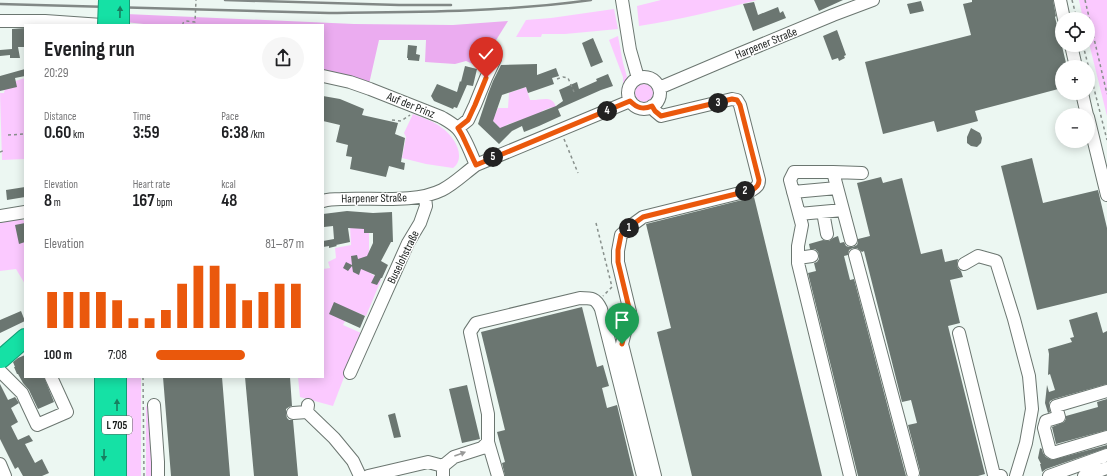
<!DOCTYPE html>
<html lang="en">
<head>
<meta charset="utf-8">
<style>
  :root { --surface:#fff; --page:#f6f6f6; --text:#202124; --muted:#757577; --accent:#ea580c }
  body { margin:0; font-family:"Sofia Sans Condensed",sans-serif; background:var(--page); color:var(--text); height:100vh; display:flex; flex-direction:column; font-size:15px; white-space:nowrap }
  * { box-sizing:border-box; margin:0 }
  p { font-size:13px; color:var(--muted) }
  .icon { flex:none; width:22px; height:22px; fill:none; stroke:currentColor; stroke-width:2; stroke-linecap:round; stroke-linejoin:round }
  .map { position:relative; flex:1; overflow:hidden }
  .sheet { position:absolute; left:24px; top:24px; width:300px; height:354px; display:flex; flex-direction:column; background:var(--surface); border-radius:0px; box-shadow:0 2px 10px #0003 }
  .sheet>* { flex:none }
  .controls { position:absolute; left:1055px; top:12px; display:grid; gap:8px }
  .controls a { display:grid; place-items:center; width:40px; height:40px; border-radius:50%; background:var(--surface); box-shadow:0 2px 10px #0003; font-size:20px }
  .pin { position:absolute; display:grid; place-items:center; width:34px; height:34px; color:#fff; margin:-41px -17px; border-radius:50% 50% 50% 0; rotate:-45deg; box-shadow:0 0 4px #0007 }
  .pin .icon { rotate:45deg }
  .km { position:absolute; width:20px; height:20px; margin:-10px; border-radius:50%; background:#222; color:#fff; font-size:11px; line-height:20px; text-align:center }
  .round { display:grid; place-items:center; flex:none; width:42px; height:42px; border-radius:21px; background:var(--page) }
  .summary { display:flex; align-items:center; justify-content:space-between; height:68px; padding:0 20px }
  h1 { font-size:22px; font-weight:700; line-height:30px }
  .figures { display:grid; grid-template-columns:repeat(3,1fr); gap:6px; height:68px; padding:4px 20px }
  .figures div { display:grid; align-content:center }
  .figures b { font-size:17px; font-weight:700 }
  .figures small { font-size:11px; font-weight:400 }
  .figures p { font-size:11px }
  .chart { height:112px; padding:8px 20px }
  .chart p { display:flex; justify-content:space-between }
  .chart svg { width:100%; height:72px; margin-top:4px; stroke:var(--accent); stroke-width:6 }
  ul { padding:0 20px; list-style:none; font-size:13px }
  li { display:grid; grid-template-columns:64px 48px 1fr; align-items:center; height:30px }
  li i { height:10px; border-radius:5px; background:var(--accent) }
  .map>svg:first-child { display:block }
  .green { fill:#fbc9ff }
  .forest { fill:#ebacf0 }
  .building { fill:#6b7671 }
  .lines { fill:none; stroke-linecap:round; stroke-linejoin:round }
  .minor-casing { stroke:#6b7670; stroke-width:14 }
  .highway-casing { stroke:#169c75; stroke-width:20 }
  .path { stroke:#88908c; stroke-width:1.5; stroke-dasharray:3 3; stroke-linecap:butt }
  .minor { stroke:#fff; stroke-width:12 }
  .highway { stroke:#15e1a5; stroke-width:18 }
  .rail { stroke:#818885; stroke-width:2.5 }
  .highway-bridge-casing { stroke:#169c75; stroke-width:20; stroke-linecap:butt }
  .highway-bridge { stroke:#15e1a5; stroke-width:18 }
  .oneway { fill:#177f60 }
  .oneway2 { fill:#989998 }
  .route-casing { stroke:#fff; stroke-width:8 }
  .route { stroke:#ea580c; stroke-width:5 }
  .labels { text-anchor:middle; stroke-width:3; stroke-linejoin:round; paint-order:stroke }
  .shield { fill:#fff; stroke:#5e615f; stroke-width:1 }
  .shield-label { font-size:11px; font-weight:bold; fill:#191d1b }
  .street-label { font-size:12px; fill:#191d1b; stroke:#fff }
</style>
</head>
<body>
<div class="map">
<svg width="1107" height="476" viewBox="0 0 1107 476">
  <rect width="100%" height="100%" fill="#ecf7f2"/>
  <!-- green -->
  <path class="green" d="M 661,0 L 757,0 C 719,10 679,20 639,26 L 637,6 Z
    M 1079,0 L 1107,0 L 1107,116 L 1088,39 L 1088,19 L 1083,19 Z
    M 614,9 L 618,29 L 565,34 L 542,34 L 541,37 L 516,37 L 526,20 L 551,18 Z
    M 618,36 L 623,63 L 627,77 L 626,81 L 619,92 L 623,85 L 623,77 L 609,40 Z
    M 25,78 L 25,159 L 2,160 L 0,93 L 4,93 L 6,84 Z
    M635 93a9 9 0 1 1 18 0a9 9 0 1 1-18 0Z
    M 526,87 L 530,100 C 540,101 552,94 556,107 L 553,108 L 552,107 L 542,111 L 542,113 L 506,125 L 507,135 L 492,120 L 494,114 L 495,115 L 498,108 L 508,108 L 509,93 Z
    M 413,114 C 423,118 434,121 442,128 C 454,136 467,157 453,168 L 426,164 L 402,158 L 406,137 L 404,133 Z
    M 20,219 L 25,221 L 25,284 L 16,269 L 0,271 L 0,223 Z
    M 350,225 L 369,226 L 369,256 L 376,259 L 370,273 L 381,280 L 366,316 L 351,310 L 343,325 L 361,333 L 333,406 L 300,397 L 298,377 L 323,377 L 323,269 L 330,268 L 328,262 L 336,258 L 335,248 L 351,245 Z
    M 127,377 L 141,377 L 141,476 L 126,476 Z
    M 146,406 L 151,407 L 151,476 L 146,476 Z"/>
  <!-- forest -->
  <path class="forest" d="M 126,14 L 354,24 L 453,25 L 508,21 L 493,45 L 483,65 L 473,64 L 466,61 L 455,64 L 425,62 L 426,40 L 379,40 L 369,84 L 323,71 L 323,25 L 153,25 L 125,22 Z"/>
  <!-- building -->
  <path class="building" d="M 814,0 L 843,0 L 819,11 Z
    M 972,0 L 1053,0 L 1056,16 L 1055,17 L 1067,67 L 1062,67 L 1062,88 L 975,111 L 978,121 L 937,132 L 934,121 L 883,134 L 865,62 L 971,35 L 963,4 L 972,2 Z
    M 921,1 L 924,11 L 910,14 L 907,4 Z
    M 754,2 L 758,15 L 778,7 L 780,13 L 783,11 L 786,18 L 753,31 L 743,4 Z
    M 25,28 L 25,44 L 24,44 L 24,47 L 18,47 L 20,58 L 10,58 L 10,55 L 0,56 L 0,50 L 12,49 L 12,29 Z
    M 837,30 L 846,55 L 844,56 L 845,58 L 839,61 L 838,58 L 832,60 L 823,36 Z
    M 593,38 L 603,62 L 591,67 L 582,43 Z
    M 408,45 L 417,46 L 416,54 L 420,55 L 419,61 L 408,60 L 408,58 L 407,58 Z
    M 537,64 L 537,75 L 556,68 L 559,76 L 552,78 L 554,84 L 528,93 L 526,87 L 502,95 L 493,121 L 500,128 L 556,106 L 563,101 L 559,90 L 577,82 L 579,89 L 597,81 L 596,79 L 608,74 L 613,86 L 601,90 L 558,109 L 561,116 L 539,126 L 524,132 L 522,126 L 512,131 L 499,144 L 478,124 L 488,94 L 493,81 L 501,65 Z
    M 465,66 L 477,69 L 473,86 L 467,85 L 457,108 L 454,107 L 453,109 L 434,101 L 431,96 L 437,84 L 457,92 L 460,81 L 461,82 Z
    M 25,69 L 25,76 L 15,78 L 17,87 L 0,91 L 0,76 Z
    M 323,96 L 340,99 L 364,109 L 362,115 L 398,123 L 395,134 L 405,138 L 401,162 L 405,163 L 404,170 L 389,166 L 386,177 L 350,169 L 352,157 L 346,156 L 348,145 L 336,142 L 340,125 L 323,121 Z
    M 971,128 L 980,133 L 982,138 L 981,143 L 977,147 L 971,146 L 967,143 L 967,137 Z
    M 1032,158 L 1043,203 L 1098,190 L 1107,228 L 1107,293 L 1037,310 L 1001,166 Z
    M 881,177 L 883,183 L 902,178 L 921,254 L 942,249 L 945,262 L 958,259 L 957,264 L 958,268 L 961,271 L 963,277 L 950,280 L 960,323 L 948,326 L 985,474 L 978,476 L 920,476 L 920,471 L 908,425 L 917,423 L 911,400 L 902,402 L 864,251 L 862,252 L 857,248 L 853,248 L 849,250 L 848,255 L 844,256 L 850,280 L 854,279 L 906,476 L 858,476 L 808,273 L 816,271 L 814,263 L 817,262 L 819,259 L 819,255 L 818,252 L 815,249 L 810,249 L 809,244 L 823,240 L 829,241 L 833,238 L 838,236 L 840,243 L 844,242 L 846,246 L 849,247 L 853,247 L 857,245 L 858,242 L 858,239 L 870,236 L 857,183 Z
    M 25,187 L 25,197 L 7,200 L 6,190 Z
    M 754,197 L 822,476 L 692,476 L 657,332 L 671,328 L 646,224 Z
    M 347,211 L 373,213 L 392,212 L 393,242 L 391,242 L 381,261 L 388,265 L 382,278 L 381,278 L 377,285 L 371,283 L 375,275 L 361,269 L 359,275 L 353,272 L 352,266 L 348,271 L 343,268 L 346,262 L 352,265 L 351,256 L 357,255 L 358,259 L 367,256 L 373,243 L 373,233 L 364,233 L 364,229 L 348,228 L 350,242 L 336,245 L 337,246 L 329,248 L 329,246 L 323,247 L 323,241 L 334,239 L 333,226 L 324,227 L 323,214 Z
    M 25,223 L 25,242 L 19,244 L 15,225 Z
    M 334,302 L 365,316 L 360,328 L 329,314 Z
    M 582,307 L 597,367 L 603,365 L 609,386 L 602,388 L 607,408 L 617,405 L 634,476 L 505,476 L 502,463 L 505,462 L 497,432 L 505,430 L 481,332 Z
    M 21,311 L 25,321 L 0,333 L 0,320 Z
    M 1097,312 L 1103,333 L 1107,331 L 1107,384 L 1054,399 L 1050,401 L 1049,404 L 1050,412 L 1048,413 L 1045,403 L 1047,385 L 1049,392 L 1055,390 L 1050,374 L 1048,375 L 1049,354 L 1048,349 L 1072,342 L 1070,338 L 1074,337 L 1069,320 Z
    M 25,355 L 25,377 L 44,377 L 54,402 L 38,409 L 29,390 L 23,383 L 18,374 L 17,374 L 14,367 L 15,367 L 13,362 L 18,358 Z
    M 163,377 L 222,377 L 230,476 L 171,476 Z
    M 245,377 L 290,377 L 292,406 L 289,407 L 286,409 L 286,414 L 287,418 L 289,420 L 293,420 L 298,476 L 254,476 Z
    M 0,384 L 8,400 L 15,397 L 19,403 L 11,408 L 18,422 L 11,426 L 18,440 L 29,435 L 33,441 L 25,444 L 35,463 L 42,459 L 49,473 L 42,476 L 23,476 L 18,467 L 15,469 L 0,439 Z
    M 467,385 L 480,439 L 462,443 L 449,389 Z
    M 1107,399 L 1107,430 L 1056,444 L 1052,427 L 1064,422 L 1066,419 L 1066,416 L 1098,407 L 1097,402 Z
    M 395,413 L 401,437 L 394,438 L 388,415 Z
    M 1107,445 L 1107,448 L 1046,469 L 1042,472 L 1040,464 L 1041,464 L 1038,458 L 1040,448 L 1042,449 L 1043,453 L 1046,457 L 1052,460 Z"/>
  <g class="lines">
    <defs>
      <path id="minor" d="M 622,0 L 630,50 L 638,78
        M 1060,0 L 1064,19
        M 0,21 L 45,21 L 102,25
        M 1071,45 L 1076,67
        M 323,76 L 350,82 L 370,89 L 441,117 C 446,120 452,123 457,128 C 465,136 471,154 476,165
        M628 93a16 16 0 1 1 32 0a16 16 0 1 1-32 0Z
        M 659,88 L 739,54 L 833,15 L 873,0
        M 1082,93 L 1087,115
        M 652,106 L 655,111 L 661,116 L 732,99 L 737,100 L 740,105 L 759,180 C 759,185 757,187 752,190 L 643,217 L 632,225 L 621,235 L 618,251 L 618,262 L 630,312 L 622,344 L 655,476
        M 1088,117 L 1107,195
        M 458,128 L 468,120 L 475,105 L 486,78 L 495,59 L 493,55
        M 833,172 L 862,173
        M 793,192 L 837,188
        M 323,201 C 329,199 335,199 341,199 C 372,197 414,204 442,190 C 454,184 465,173 476,165 L 630,101
        M 823,212 L 827,234
        M 799,214 L 843,210
        M 0,216 L 25,212
        M 855,255 L 913,473
        M 798,258 L 812,256
        M 964,264 L 978,256 L 996,261 L 1014,319 L 1029,376 L 1032,409 L 1026,443 L 1016,476
        M 959,333 L 994,475 L 1001,476
        M 0,371 L 22,393 L 37,425 L 67,412 L 51,377
        M 350,373 L 408,243 L 420,223 L 426,206 L 425,197
        M 1107,391 L 1056,406 L 1059,417 L 1046,421 L 1044,428 L 1050,451 L 1053,453 L 1107,437
        M 154,405 L 158,462 L 158,476
        M 307,412 L 334,438 L 353,461 L 360,476
        M 293,413 L 307,412 L 308,405
        M 0,464 L 5,476
        M 368,476 L 428,462 L 443,466
        M 443,476 L 443,466 L 454,457 L 482,448 L 488,442
        M 498,476 L 488,442 L 488,414 L 470,332 L 476,323 L 580,298 C 592,298 596,298 601,309 L 643,476
        M 850,476 L 798,263 L 798,246 L 802,225 L 790,180 L 794,172 L 833,172 L 851,240
        M 1049,476 L 1107,455
        M 1084,476 L 1107,468"/>
      <path id="highway" d="M 1,359 L 25,338
        M 104,476 L 104,377
        M 117,476 L 117,377"/>
    </defs>
    <!-- minor casing -->
    <use href="#minor" class="minor-casing"/>
    <!-- highway casing -->
    <use href="#highway" class="highway-casing"/>
    <!-- path -->
    <path class="path" d="M 1072,0 L 1077,19
      M 1085,0 L 1107,94
      M 183,25 L 183,23 L 186,21 L 195,22 L 196,0
      M 1083,45 L 1107,140
      M 557,79 L 563,77 L 568,78 L 574,92
      M 392,120 L 401,121 L 410,115
      M 8,135 L 25,134
      M 564,139 L 578,173
      M 0,152 L 5,150
      M 596,223 L 612,287 L 603,296
      M 143,377 L 144,476"/>
    <!-- minor -->
    <use href="#minor" class="minor"/>
    <!-- highway -->
    <use href="#highway" class="highway"/>
    <!-- rail -->
    <path class="rail" d="M 225,0 L 399,5 L 451,5
      M 0,4 L 329,13 C 416,12 505,12 591,0"/>
    <defs>
      <path id="highway-bridge" d="M 107,25 L 108,0
        M 120,25 L 120,0"/>
    </defs>
    <!-- highway-bridge casing -->
    <use href="#highway-bridge" class="highway-bridge-casing"/>
    <!-- highway-bridge -->
    <use href="#highway-bridge" class="highway-bridge"/>
  </g>
  <!-- one-way arrows -->
  <defs><path id="oneway-solid" d="M-6-.8H1V-3.2L6.5 0L1 3.2V.8H-6Z"/></defs>
  <g class="oneway">
    <use href="#oneway-solid" transform="translate(120 12) rotate(-89)"/>
    <use href="#oneway-solid" transform="translate(117 405) rotate(-90)"/>
    <use href="#oneway-solid" transform="translate(104 455) rotate(91)"/>
  </g>
  <use class="oneway2" href="#oneway-solid" transform="translate(460 454) rotate(-20)"/>
  <g class="lines">
    <defs>
      <path id="route" d="M 486,78 L 475,105 L 468,120 L 458,128 L 462,135 L 476,165 L 630,101 C 637,108 643,110 652,106 L 655,111 L 661,116 L 732,99 L 737,100 L 740,105 L 759,180 C 759,185 757,187 752,190 L 643,217 L 632,225 L 621,235 L 618,250 L 618,262 L 630,312 L 622,344"/>
    </defs>
    <!-- route casing -->
    <use href="#route" class="route-casing"/>
    <!-- route -->
    <use href="#route" class="route"/>
  </g>
  <g class="labels">
    <!-- shield labels -->
    <rect class="shield" x="102" y="416" width="30" height="18" rx="3"/>
    <g class="shield-label">
      <text x="117" y="429">L 705</text>
    </g>
    <!-- street labels -->
    <g class="street-label">
      <text transform="translate(766 43) rotate(-22)" y="4">Harpener Straße</text>
      <text transform="translate(411 105) rotate(22)" y="4">Auf der Prinz</text>
      <text transform="translate(374 198) rotate(-1)" y="4">Harpener Straße</text>
      <text transform="translate(403 257) rotate(-64)" y="4">Buselohstraße</text>
    </g>
  </g>
</svg>
<div class="controls">
<a><svg class="icon" aria-label="locate" viewBox="0 0 24 24"><circle cx="12" cy="12" r="6"/><path d="M12 2v4M12 18v4M2 12h4M18 12h4"/></svg></a>
<a>+</a>
<a>−</a>
</div>
<div class="pin" style="left:622px;top:344px;background:#1e9e55"><svg class="icon" aria-label="arrive" viewBox="0 0 24 24"><path d="M6 21V4h12l-3 4 3 4H6"/></svg></div>
<div class="pin" style="left:486px;top:78px;background:#d93025"><svg class="icon" aria-label="check" viewBox="0 0 24 24"><path d="M5 12l5 5 9-10"/></svg></div>
<b class="km" style="left:629px;top:228px">1</b>
<b class="km" style="left:745px;top:191px">2</b>
<b class="km" style="left:718px;top:103px">3</b>
<b class="km" style="left:607px;top:111px">4</b>
<b class="km" style="left:493px;top:157px">5</b>
<section class="sheet">
<div class="summary"><div><h1>Evening run</h1><p>20:29</p></div><a class="round"><svg class="icon" aria-label="share" viewBox="0 0 24 24"><path d="M12 15V3M7 8l5-5 5 5M5 13v7h14v-7"/></svg></a></div>
<div class="figures">
<div><p>Distance</p><b>0.60<small> km</small></b></div>
<div><p>Time</p><b>3:59</b></div>
<div><p>Pace</p><b>6:38<small> /km</small></b></div>
</div>
<div class="figures">
<div><p>Elevation</p><b>8<small> m</small></b></div>
<div><p>Heart rate</p><b>167<small> bpm</small></b></div>
<div><p>kcal</p><b>48</b></div>
</div>
<div class="chart"><p><span>Elevation</span>81–87 m</p>
<svg viewBox="0 0 160 44" preserveAspectRatio="none"><path d="M5 44V22M15 44V22M25 44V22M35 44V22M45 44V27M55 44V38M65 44V38M75 44V33M85 44V17M95 44V6M105 44V6M115 44V17M125 44V27M135 44V22M145 44V17M155 44V17"/></svg>
</div>
<ul>
<li><b>100 m</b>7:08<i style="width:60%"></i></li>
</ul>
</section>
</div>
</body>
</html>
